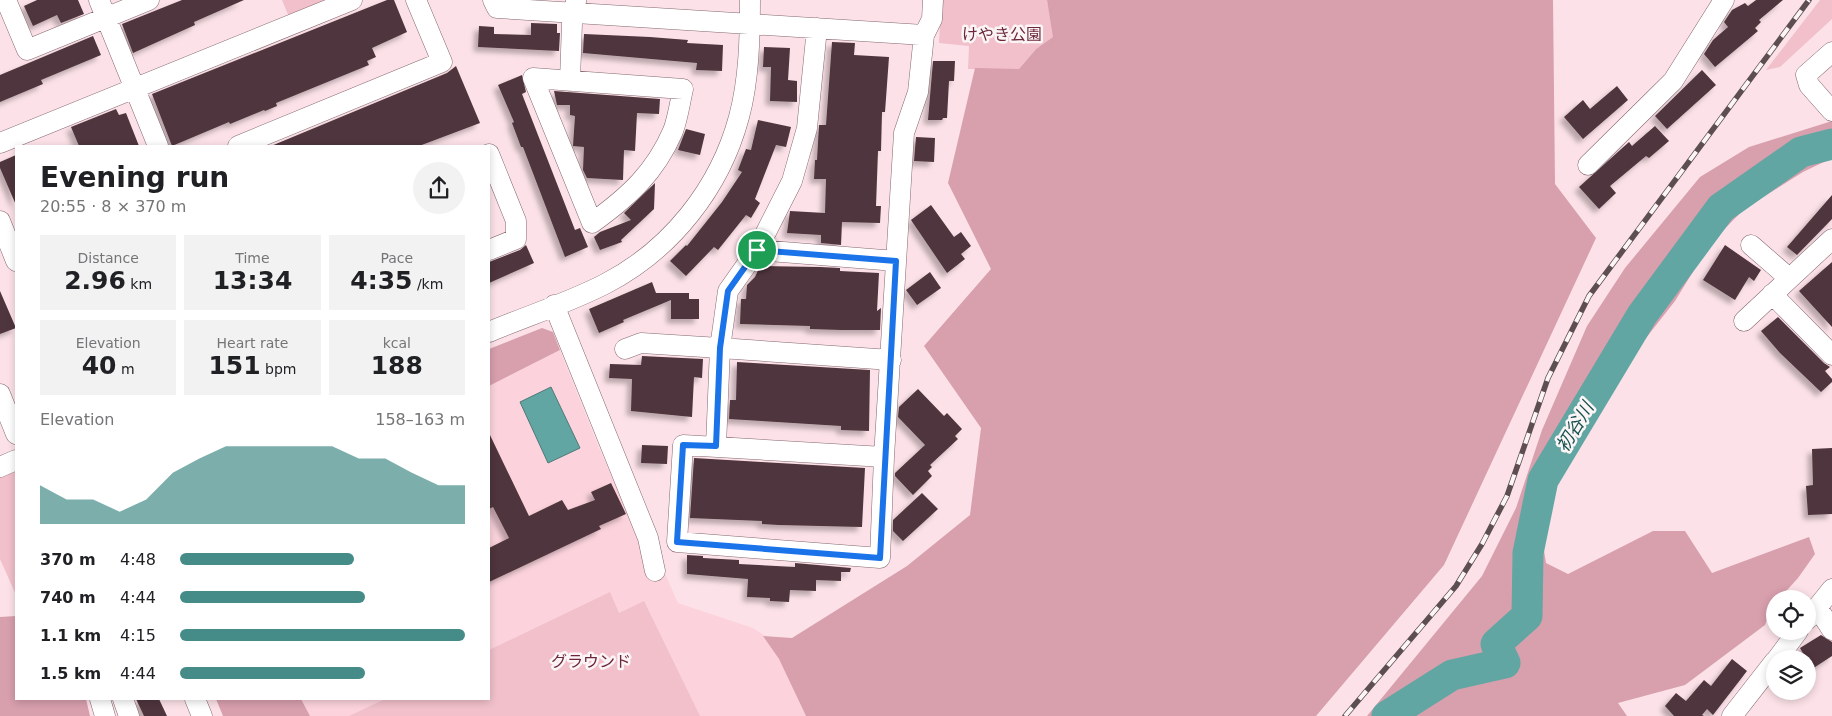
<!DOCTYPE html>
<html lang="en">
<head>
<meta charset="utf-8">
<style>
  :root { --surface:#fff; --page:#f2f2f2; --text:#202124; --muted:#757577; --accent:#458c88 }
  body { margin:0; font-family:"DejaVu Sans","Noto Sans JP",sans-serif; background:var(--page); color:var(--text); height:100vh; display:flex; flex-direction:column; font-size:19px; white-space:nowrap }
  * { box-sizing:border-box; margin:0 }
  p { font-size:16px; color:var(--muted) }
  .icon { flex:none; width:28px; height:28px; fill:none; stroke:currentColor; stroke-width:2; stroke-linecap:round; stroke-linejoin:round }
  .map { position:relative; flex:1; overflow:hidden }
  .drawer { position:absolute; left:15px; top:145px; width:475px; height:555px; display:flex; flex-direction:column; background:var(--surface); border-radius:0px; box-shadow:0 2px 8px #0003 }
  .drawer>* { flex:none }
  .tools { position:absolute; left:1766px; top:590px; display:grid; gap:10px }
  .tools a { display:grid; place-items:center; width:50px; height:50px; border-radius:50%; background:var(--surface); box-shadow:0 2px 8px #0003; font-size:25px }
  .pin { position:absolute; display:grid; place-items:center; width:42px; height:42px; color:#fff; margin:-21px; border:2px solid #fff; border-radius:50%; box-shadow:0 1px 5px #0007 }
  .round { display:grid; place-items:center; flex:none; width:52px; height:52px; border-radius:26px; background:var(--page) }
  .summary { display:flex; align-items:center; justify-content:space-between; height:85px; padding:0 25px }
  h1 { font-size:28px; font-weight:800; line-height:38px }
  .metrics { display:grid; grid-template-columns:repeat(3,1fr); gap:8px; height:85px; padding:5px 25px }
  .metrics div { display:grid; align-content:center; border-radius:0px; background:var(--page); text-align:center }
  .metrics b { font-size:25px; font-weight:800 }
  .metrics small { font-size:14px; font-weight:400 }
  .metrics p { font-size:14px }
  .chart { height:140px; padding:10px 25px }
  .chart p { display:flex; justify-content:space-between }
  .chart svg { width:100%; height:90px; margin-top:5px; fill:var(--accent); opacity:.7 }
  ul { padding:0 25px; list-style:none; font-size:16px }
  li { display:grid; grid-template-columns:80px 60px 1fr; align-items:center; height:38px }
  li i { height:12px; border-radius:6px; background:var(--accent) }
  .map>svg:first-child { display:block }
  .built { fill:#fcd3dd }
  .green { fill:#f1c0cb }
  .forest { fill:#d89fad }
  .water { fill:#61a6a2; stroke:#4d7a78 }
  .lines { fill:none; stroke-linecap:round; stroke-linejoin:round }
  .river { stroke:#61a6a2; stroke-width:31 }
  .building { fill:#4f363c; filter:url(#shadow) }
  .minor-casing { stroke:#84686e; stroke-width:21 }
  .minor { stroke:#fff; stroke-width:20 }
  .rail-casing { stroke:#5d4e51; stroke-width:5.5 }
  .rail { stroke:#fcf5f6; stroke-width:4; stroke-dasharray:11; stroke-linecap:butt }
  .route-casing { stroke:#fff; stroke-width:10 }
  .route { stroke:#1a73e8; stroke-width:6 }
  .labels { text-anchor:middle; stroke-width:5; stroke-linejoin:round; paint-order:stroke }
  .park-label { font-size:16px; fill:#6c273d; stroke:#fcf5f6 }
  .water-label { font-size:18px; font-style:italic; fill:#14514e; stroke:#fcf5f6 }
</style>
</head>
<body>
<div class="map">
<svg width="1832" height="716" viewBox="0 0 1832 716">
  <defs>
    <filter id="shadow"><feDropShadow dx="-4.5" dy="4.5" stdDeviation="2.5" flood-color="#0004"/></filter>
  </defs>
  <rect width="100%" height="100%" fill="#fce2e8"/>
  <!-- built -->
  <path class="built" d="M 560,350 L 599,448 L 645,552 L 663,569 L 678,603 L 753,628 L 765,636 L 780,661 L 806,716 L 310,716 L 301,699 L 489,699 L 489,386 Z"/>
  <!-- green -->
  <path class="green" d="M 282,0 L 330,0 L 289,17 Z
    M 941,0 L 1047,0 L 1054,37 L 1036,49 L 1019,69 L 968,69 L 969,46 L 939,43 Z
    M 1820,0 L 1832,0 L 1832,19 L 1780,67 L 1766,70 Z
    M 16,470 L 16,595 L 0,559 L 0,474 Z
    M 610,592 L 619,613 L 644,601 L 700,716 L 349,716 L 385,699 L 489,699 L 489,650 Z"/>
  <!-- forest -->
  <path class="forest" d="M 1047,0 L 1553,0 L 1555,184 L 1596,238 L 1444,565 L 1316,716 L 806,716 L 779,659 L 763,636 L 792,638 L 907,566 L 970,515 L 981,428 L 924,346 L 991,269 L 948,183 L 975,68 L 1019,69 L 1036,49 L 1053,37 Z
    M 1832,121 L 1832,158 L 1803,172 L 1744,209 L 1710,244 L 1675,301 L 1588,412 L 1553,478 L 1540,526 L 1546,563 L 1568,574 L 1653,531 L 1685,531 L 1712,573 L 1809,537 L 1815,554 L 1798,578 L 1779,599 L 1775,599 L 1765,625 L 1685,685 L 1618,703 L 1627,716 L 1367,716 L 1482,576 L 1516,508 L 1542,430 L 1587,326 L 1625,268 L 1700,177 L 1749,147 Z
    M 542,328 L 553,332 L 560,350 L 489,386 L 489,349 Z
    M 16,616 L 16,699 L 86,699 L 90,716 L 0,716 L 0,617 Z
    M 216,699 L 301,699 L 310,716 L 223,716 Z"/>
  <!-- water -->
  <path class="water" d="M 551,387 L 580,448 L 548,463 L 520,402 Z"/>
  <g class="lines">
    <!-- river -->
    <path class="river" d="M 1387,716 L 1452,675 L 1505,663 L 1496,644 L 1527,616 L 1528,553 L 1543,480 L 1642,315 L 1721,208 L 1801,152 L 1832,144"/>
  </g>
  <!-- building -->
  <path class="building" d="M 37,0 L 78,0 L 84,14 L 61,23 L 57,15 L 33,26 L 24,6 Z
    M 182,0 L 244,0 L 194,22 L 195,25 L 133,53 L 122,24 Z
    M 387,0 L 394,0 L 407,32 L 372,48 L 376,57 L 367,61 L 369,65 L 276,103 L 277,106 L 265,111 L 264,110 L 230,124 L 229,122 L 172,146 L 152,94 Z
    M 1756,0 L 1783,0 L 1759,20 L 1761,22 L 1755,28 L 1758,31 L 1715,67 L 1704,54 L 1713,40 L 1728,27 L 1724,22 L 1732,10 L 1745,3 L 1748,6 Z
    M 531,23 L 557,24 L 557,33 L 560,33 L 559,51 L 478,47 L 479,26 L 494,27 L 494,34 L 531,35 Z
    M 584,34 L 650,37 L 688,40 L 687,43 L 723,45 L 722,71 L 696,70 L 697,63 L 583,53 Z
    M 93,36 L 101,55 L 41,80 L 43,84 L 0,102 L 0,75 Z
    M 832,42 L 855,43 L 854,55 L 889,57 L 885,112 L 882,112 L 881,151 L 878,151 L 876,206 L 881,206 L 880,223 L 842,222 L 841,245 L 821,243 L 821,235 L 787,233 L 790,211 L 825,213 L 826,179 L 814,179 L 815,160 L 817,160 L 819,125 L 826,125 Z
    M 764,47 L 790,48 L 788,80 L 797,81 L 797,102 L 770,101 L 771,67 L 763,67 Z
    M 933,61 L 955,61 L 954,81 L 949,81 L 947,118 L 943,118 L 942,120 L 928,120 Z
    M 456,66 L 480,123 L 419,146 L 271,146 L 447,73 Z
    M 1702,70 L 1716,85 L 1667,129 L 1655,116 Z
    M 522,75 L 526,92 L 522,94 L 575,230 L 580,228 L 588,247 L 565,257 L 523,147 L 521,147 L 512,123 L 514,122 L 498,85 Z
    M 1617,86 L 1628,100 L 1583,139 L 1564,117 L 1583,100 L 1590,109 Z
    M 554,91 L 660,99 L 659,114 L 637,113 L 635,151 L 624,150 L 623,180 L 587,178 L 583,170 L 584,147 L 573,146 L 575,116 L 570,115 L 570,105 L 557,105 Z
    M 116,109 L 119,115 L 126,113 L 139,146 L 79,146 L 71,127 Z
    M 758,120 L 791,127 L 786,147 L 776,145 L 755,199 L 760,203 L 751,218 L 746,215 L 718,250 L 714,247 L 686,276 L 670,261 L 686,245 L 687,246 L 722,202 L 742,172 L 738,170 L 746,149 L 751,150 Z
    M 1655,126 L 1669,141 L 1649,158 L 1646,156 L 1610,186 L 1616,193 L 1599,209 L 1579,187 L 1629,142 L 1632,146 Z
    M 686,129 L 705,134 L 700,155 L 678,150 Z
    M 916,137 L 935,138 L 934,162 L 914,161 Z
    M 16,155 L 16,205 L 0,168 L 0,162 Z
    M 655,183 L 654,209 L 621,240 L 622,242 L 600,250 L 594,237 L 600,232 L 631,220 L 624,213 Z
    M 1832,195 L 1832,219 L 1797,255 L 1787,247 Z
    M 931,205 L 954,237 L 961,232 L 971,246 L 961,254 L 965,259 L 947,273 L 911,220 Z
    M 526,245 L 534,263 L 489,283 L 489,262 L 520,250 Z
    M 1725,245 L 1761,270 L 1754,281 L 1749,277 L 1735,300 L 1703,280 Z
    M 1832,262 L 1832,327 L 1799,291 Z
    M 760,266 L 820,267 L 840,268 L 840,271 L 879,273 L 877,311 L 881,308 L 880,330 L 841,330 L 810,329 L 810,326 L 740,324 L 741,299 L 746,299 L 747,285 L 755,277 Z
    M 930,272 L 941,288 L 917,305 L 906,290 Z
    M 652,282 L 656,293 L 689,293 L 689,299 L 699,299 L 699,319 L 671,319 L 671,300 L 623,320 L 624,322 L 599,333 L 589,309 Z
    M 0,291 L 16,328 L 0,334 Z
    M 1778,317 L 1824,363 L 1830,367 L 1825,371 L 1832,379 L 1832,382 L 1821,392 L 1780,353 L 1761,331 Z
    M 642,356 L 703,359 L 702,378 L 694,377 L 692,417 L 631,411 L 632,379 L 609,378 L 610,364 L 641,365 Z
    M 737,362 L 870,370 L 869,431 L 841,430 L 841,426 L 729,419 L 730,400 L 736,400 Z
    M 918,389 L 944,416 L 947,413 L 962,429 L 955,436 L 958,439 L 930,465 L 932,467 L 928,471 L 932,476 L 913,495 L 895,476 L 895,473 L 925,445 L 898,417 L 899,407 Z
    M 489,433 L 529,516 L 562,500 L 568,510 L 595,500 L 591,492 L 611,483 L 626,514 L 599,526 L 601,529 L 489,582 L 489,548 L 509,538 L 493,507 L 489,509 Z
    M 642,445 L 668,446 L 667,464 L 641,463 Z
    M 1832,448 L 1832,514 L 1808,515 L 1806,486 L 1813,485 L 1812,449 Z
    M 694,458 L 865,468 L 862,527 L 779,525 L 762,524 L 762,521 L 690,518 Z
    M 922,493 L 938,509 L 903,541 L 893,531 L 893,520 Z
    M 687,555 L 703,556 L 703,558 L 739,560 L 739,564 L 795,567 L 795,563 L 851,568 L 850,572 L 841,572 L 841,581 L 816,580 L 816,591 L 790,590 L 789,602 L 770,601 L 770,598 L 747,597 L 748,579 L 687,574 Z
    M 1821,635 L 1832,642 L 1832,656 L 1812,669 L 1800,648 Z
    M 1732,659 L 1747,671 L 1713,715 L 1707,709 L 1702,715 L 1704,716 L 1674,716 L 1665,706 L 1676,693 L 1686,701 L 1704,680 L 1711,686 Z
    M 136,699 L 159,699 L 167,716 L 144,716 Z"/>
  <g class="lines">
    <defs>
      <path id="minor" d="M 6,0 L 27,50 L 149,0
        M 99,0 L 158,146
        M 493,0 L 497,8 L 924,35 L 932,19 L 933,0
        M 1832,52 L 1806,75 L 1809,85 L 1832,111
        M 533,78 L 683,89 C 680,102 678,118 673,131 C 655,173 628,197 592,223 Z
        M 570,81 L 572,23 L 576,1
        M 0,143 L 352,0
        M 238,146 L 442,62 L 416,0
        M 489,154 L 516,221 L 516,239 L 489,250
        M 1588,165 L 1673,81 L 1724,0
        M 0,221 L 16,261
        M 1751,245 L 1789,278
        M 757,250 L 896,261
        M 1772,294 L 1832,355
        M 554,305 L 648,538 L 655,571
        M 1744,321 L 1832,239
        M 489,332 C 527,316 568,303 605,284 C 671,250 720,188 739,117 C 749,80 750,38 750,0
        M 625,349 L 641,343 L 720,348 L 728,291 L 757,250 L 792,181 L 807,128 L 817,28
        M 0,394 L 16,434
        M 716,446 L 720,348 L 891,360
        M 884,457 L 880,558 L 677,542 L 683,445 L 884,457 L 904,133 L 918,92 L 924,35
        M 0,467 L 16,460
        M 1817,607 L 1832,630
        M 1808,619 L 1832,589
        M 1777,659 L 1798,631
        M 100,699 L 105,716
        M 123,699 L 129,716
        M 195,699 L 202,716
        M 1732,716 L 1775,661"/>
    </defs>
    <!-- minor casing -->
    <use href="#minor" class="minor-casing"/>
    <!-- minor -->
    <use href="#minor" class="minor"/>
    <defs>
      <path id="rail" d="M 1345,716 L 1456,586 L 1482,544 L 1507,496 L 1548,378 L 1589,296 L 1809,0"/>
    </defs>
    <!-- rail casing -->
    <use href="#rail" class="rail-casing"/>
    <!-- rail -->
    <use href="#rail" class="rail"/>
  </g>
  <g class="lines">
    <defs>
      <path id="route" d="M 757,250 L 896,261 L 880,558 L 677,542 L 683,445 L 716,446 L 720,348 L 728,291 Z"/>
    </defs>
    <!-- route casing -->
    <use href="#route" class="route-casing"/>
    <!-- route -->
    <use href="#route" class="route"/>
  </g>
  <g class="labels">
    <!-- park labels -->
    <g class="park-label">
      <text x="1002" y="40">けやき公園</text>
      <text x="591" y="667">グラウンド</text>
    </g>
    <!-- water labels -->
    <g class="water-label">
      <text transform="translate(1575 427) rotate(-59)" y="6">初谷川</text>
    </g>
  </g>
</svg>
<div class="tools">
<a><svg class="icon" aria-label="locate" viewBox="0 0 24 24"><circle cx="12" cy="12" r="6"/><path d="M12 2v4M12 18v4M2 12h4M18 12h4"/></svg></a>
<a><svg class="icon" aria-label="layers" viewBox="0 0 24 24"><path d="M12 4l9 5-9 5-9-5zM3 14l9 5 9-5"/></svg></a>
</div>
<div class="pin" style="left:757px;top:250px;background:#1e9e55"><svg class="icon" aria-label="arrive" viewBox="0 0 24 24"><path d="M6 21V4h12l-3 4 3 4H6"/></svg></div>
<section class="drawer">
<div class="summary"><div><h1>Evening run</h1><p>20:55 · 8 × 370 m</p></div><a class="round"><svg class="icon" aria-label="share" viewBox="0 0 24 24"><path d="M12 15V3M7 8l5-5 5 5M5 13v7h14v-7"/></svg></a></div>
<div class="metrics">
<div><p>Distance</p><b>2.96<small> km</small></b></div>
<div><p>Time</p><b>13:34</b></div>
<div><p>Pace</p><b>4:35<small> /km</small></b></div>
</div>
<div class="metrics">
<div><p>Elevation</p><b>40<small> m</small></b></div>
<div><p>Heart rate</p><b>151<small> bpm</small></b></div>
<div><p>kcal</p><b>188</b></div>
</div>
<div class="chart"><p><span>Elevation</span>158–163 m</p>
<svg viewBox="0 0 160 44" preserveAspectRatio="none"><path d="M0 44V25L10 32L20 32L30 38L40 32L50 19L60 12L70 6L80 6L90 6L100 6L110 6L120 12L130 12L140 19L150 25L160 25V44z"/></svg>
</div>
<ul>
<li><b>370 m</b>4:48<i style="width:61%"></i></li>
<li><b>740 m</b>4:44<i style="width:65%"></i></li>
<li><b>1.1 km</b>4:15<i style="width:100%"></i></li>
<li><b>1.5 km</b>4:44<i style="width:65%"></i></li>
</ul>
</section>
</div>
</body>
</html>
